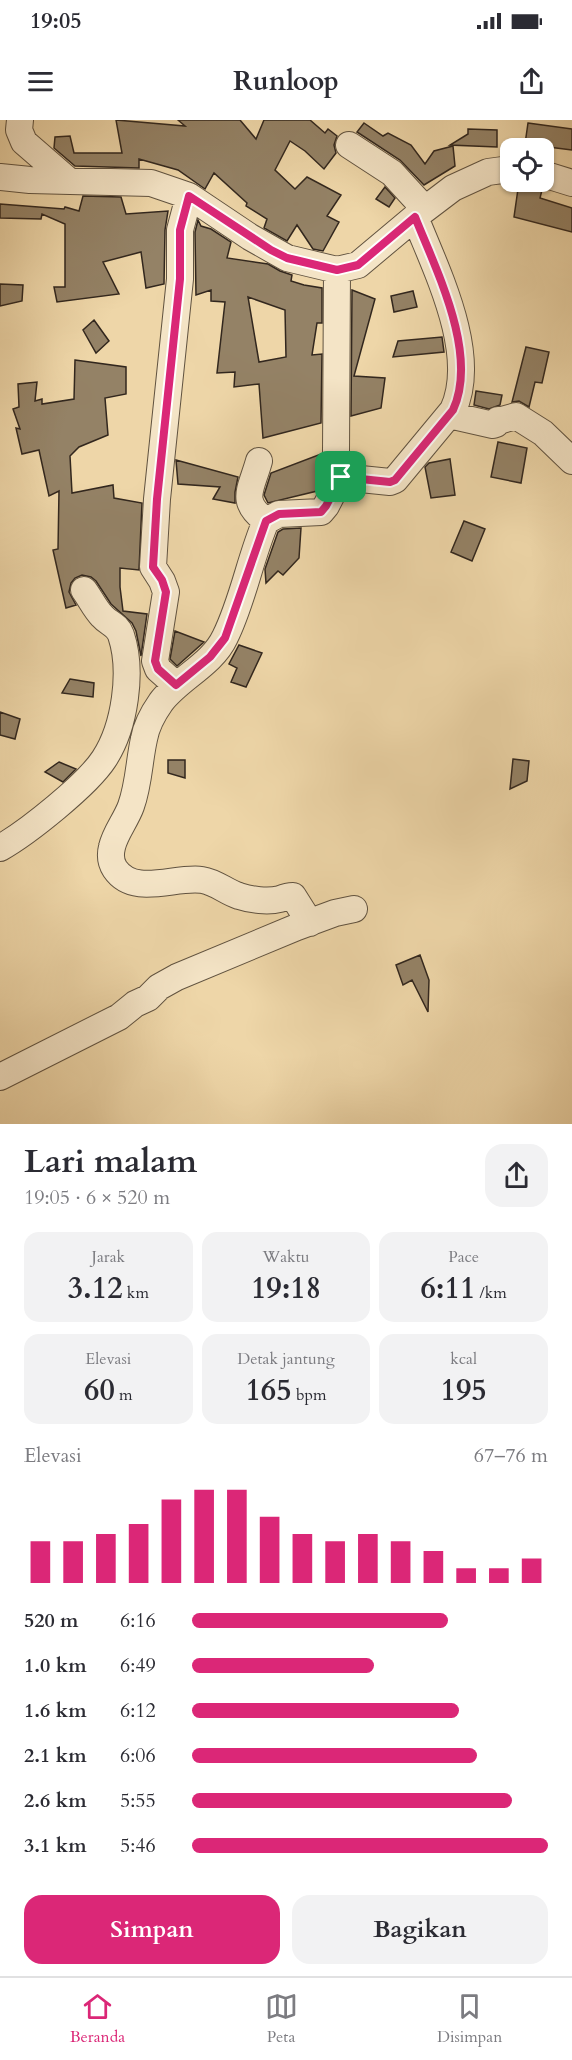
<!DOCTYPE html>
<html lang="id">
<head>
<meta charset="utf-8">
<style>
  :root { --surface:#fff; --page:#f2f2f3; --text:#2b2b33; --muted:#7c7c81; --line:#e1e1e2; --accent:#db2777 }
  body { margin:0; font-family:Cardo,serif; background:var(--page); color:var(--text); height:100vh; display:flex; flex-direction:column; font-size:22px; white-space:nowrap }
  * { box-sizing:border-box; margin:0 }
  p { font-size:20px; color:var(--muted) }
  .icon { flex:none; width:33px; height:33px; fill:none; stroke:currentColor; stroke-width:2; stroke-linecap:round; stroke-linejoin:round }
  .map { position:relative; height:1004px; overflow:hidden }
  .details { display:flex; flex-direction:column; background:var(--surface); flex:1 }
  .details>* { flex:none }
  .controls { position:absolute; left:500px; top:18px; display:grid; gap:12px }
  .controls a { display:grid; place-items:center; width:54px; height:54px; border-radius:12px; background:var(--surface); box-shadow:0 2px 4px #0004; font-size:30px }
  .pin { position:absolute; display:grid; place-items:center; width:51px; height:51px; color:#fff; margin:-26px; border-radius:12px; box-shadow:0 3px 9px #0006 }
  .round { display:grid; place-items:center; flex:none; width:63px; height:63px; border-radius:18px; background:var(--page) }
  .headline { display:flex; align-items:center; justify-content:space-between; height:102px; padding:0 24px }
  h1 { font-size:33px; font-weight:700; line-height:45px }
  .stats { display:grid; grid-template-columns:repeat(3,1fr); gap:9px; height:102px; padding:6px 24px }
  .stats div { display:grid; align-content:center; border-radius:15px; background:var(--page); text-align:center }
  .stats b { font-size:30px; font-weight:700 }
  .stats small { font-size:16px; font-weight:400 }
  .stats p { font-size:16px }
  .chart { height:168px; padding:12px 24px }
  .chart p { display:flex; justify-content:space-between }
  .chart svg { width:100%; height:108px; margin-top:6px; stroke:var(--accent); stroke-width:6 }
  .action { display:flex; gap:12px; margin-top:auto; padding:12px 24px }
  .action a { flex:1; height:69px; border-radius:18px; background:var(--accent); color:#fff; font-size:24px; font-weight:700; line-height:69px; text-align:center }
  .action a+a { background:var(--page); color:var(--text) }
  ul { padding:0 24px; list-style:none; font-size:20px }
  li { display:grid; grid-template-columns:96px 72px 1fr; align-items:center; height:45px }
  li i { height:15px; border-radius:8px; background:var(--accent) }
  .status { display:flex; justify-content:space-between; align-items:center; height:42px; padding:0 30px; background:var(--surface); direction:ltr }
  .status svg { height:16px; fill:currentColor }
  header { display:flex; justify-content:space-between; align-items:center; height:78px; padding:0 24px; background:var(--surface); font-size:27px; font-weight:700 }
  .menu { display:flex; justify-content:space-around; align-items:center; height:84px; border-top:2px solid var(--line); background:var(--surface); font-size:16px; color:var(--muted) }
  .menu a { display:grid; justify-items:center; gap:3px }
  .menu .current { color:var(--accent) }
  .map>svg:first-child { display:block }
  .building { fill:#948266; stroke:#32271e; stroke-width:1.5; fill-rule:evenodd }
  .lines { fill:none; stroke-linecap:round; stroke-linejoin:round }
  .minor-casing { stroke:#615340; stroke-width:28 }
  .minor { stroke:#f4e4c6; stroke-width:26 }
  .route-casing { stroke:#fff; stroke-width:12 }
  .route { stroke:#db2777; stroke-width:8 }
</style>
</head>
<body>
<div class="status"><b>19:05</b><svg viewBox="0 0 49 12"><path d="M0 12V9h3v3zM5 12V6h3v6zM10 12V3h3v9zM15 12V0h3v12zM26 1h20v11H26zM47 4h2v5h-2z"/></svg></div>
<header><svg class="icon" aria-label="menu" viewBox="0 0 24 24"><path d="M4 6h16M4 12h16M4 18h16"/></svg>Runloop<svg class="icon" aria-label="share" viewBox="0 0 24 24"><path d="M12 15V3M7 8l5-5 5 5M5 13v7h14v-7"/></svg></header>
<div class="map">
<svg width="572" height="1004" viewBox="0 0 572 1004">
  <rect width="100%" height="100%" fill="#eed6a8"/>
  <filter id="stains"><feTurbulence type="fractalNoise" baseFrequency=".00333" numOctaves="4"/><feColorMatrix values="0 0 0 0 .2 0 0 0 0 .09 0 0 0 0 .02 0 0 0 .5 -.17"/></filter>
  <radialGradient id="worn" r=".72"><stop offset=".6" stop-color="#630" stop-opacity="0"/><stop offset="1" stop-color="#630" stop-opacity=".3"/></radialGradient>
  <!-- building -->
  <path class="building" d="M 116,0 L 185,6 L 178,0 L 240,0 L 256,19 L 264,0 L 310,0 L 325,13 L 328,9 L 337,16 L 334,25 L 336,33 L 324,49 L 305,31 L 290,21 L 275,50 L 295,69 L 307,57 L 341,75 L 327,96 L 339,102 L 323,131 L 313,129 L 297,105 L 287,121 L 264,108 L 267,99 L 246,86 L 247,83 L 214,53 L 205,69 L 178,50 L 139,39 L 139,48 L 75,46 L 54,28 L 55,17 L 70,16 L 74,33 L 122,33 Z
    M 364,3 L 383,16 L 388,13 L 411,25 L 425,44 L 434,31 L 453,26 L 455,46 L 424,65 L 400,40 L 357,12 Z
    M 528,3 L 572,9 L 572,30 L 525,24 Z
    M 468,9 L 497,10 L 497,27 L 450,25 L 468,14 Z
    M 519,62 L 531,62 L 542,70 L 540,78 L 572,88 L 572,112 L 514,97 Z
    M 385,67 L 395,78 L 389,87 L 376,79 Z
    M 83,76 L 121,77 L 126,94 L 168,91 L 165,110 L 164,164 L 146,168 L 141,132 L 103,142 L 119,174 L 57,182 L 54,167 L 65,167 L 65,104 L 42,94 L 41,99 L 0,98 L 0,84 L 64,89 L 65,87 L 79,91 Z
    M 198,100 L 201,106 L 211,109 L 231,122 L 227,138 L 268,144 L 280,151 L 292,155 L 291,161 L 304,165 L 322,168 L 322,203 L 317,203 L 312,235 L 322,234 L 321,303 L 263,318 L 259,264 L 234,267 L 235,252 L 217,253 L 225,182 L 211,181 L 211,170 L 196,175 L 195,112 ZM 248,177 L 285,190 L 286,237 L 259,242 Z
    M 0,164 L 23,165 L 22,181 L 0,186 Z
    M 352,170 L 375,179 L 354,256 L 385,258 L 381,288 L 351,296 Z
    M 413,171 L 417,187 L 394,192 L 391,176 Z
    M 94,200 L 109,221 L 96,233 L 83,210 Z
    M 442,217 L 444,232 L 393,237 L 398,221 Z
    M 526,227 L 549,232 L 542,263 L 535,262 L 529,287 L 519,281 L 512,282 Z
    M 75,240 L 126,247 L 126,274 L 105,278 L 108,315 L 79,327 L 70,336 L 72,373 L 113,365 L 114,378 L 142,383 L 139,450 L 120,448 L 120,467 L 123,491 L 147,494 L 141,536 L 136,511 L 132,503 L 111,484 L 96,461 L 91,457 L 82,455 L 75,458 L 71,463 L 69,472 L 76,485 L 66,488 L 53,430 L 58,429 L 59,371 L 49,376 L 39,330 L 22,334 L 16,308 L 20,309 L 13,289 L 19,287 L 18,264 L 37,262 L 35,281 L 42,279 L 42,284 L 74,279 Z
    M 476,271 L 502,275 L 500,285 L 489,289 L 474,285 Z
    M 498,322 L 527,328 L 521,363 L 491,357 Z
    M 321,334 L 324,350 L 317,371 L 268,383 L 264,375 L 271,353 Z
    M 450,339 L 455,375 L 431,378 L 425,347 L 429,343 Z
    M 176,340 L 238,357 L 235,372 L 235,383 L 213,379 L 220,367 L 178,364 Z
    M 464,401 L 485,409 L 472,441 L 451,432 Z
    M 301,408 L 299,438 L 283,455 L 278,451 L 266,463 L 265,449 L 278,412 L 283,409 Z
    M 175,511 L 204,522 L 177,546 L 170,539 Z
    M 239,525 L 262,533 L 246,567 L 231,562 L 237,548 L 229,544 Z
    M 70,559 L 94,563 L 93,577 L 62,573 Z
    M 0,592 L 20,599 L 15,619 L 0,615 Z
    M 513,639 L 529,641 L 527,661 L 510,669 Z
    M 168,640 L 185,640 L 185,658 L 168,653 Z
    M 59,642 L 76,649 L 63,662 L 45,652 Z
    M 420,835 L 429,860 L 428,892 L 412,860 L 403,865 L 396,845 Z"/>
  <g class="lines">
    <defs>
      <path id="minor" d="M 20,0 L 19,10 L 24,22 L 69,61
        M 349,25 L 392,53 L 425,89
        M 543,54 L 572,63
        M 0,57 L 30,60 L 151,63 L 189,76 L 250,117 L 287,138 L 337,150 L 358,145 L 420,93 L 453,68 L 488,52 L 510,49
        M 449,295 L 493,305 L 496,304 L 498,300 L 502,300 L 516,296 L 543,313 L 572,341
        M 259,341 C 251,370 239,381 266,401
        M 341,357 L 390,362 L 395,360 L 453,290 C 479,234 436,150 415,97
        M 176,565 L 158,549 L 155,541 L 166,472 L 162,461 L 153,447 L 157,379 L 180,159 L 180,110 L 189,76
        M 0,728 C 28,712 87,665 104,639 C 125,607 133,551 121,515 C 117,504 109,504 102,496 C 95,489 90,478 84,470
        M 310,803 L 293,776 C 288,776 285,777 280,779 C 268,782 251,780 239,776 C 226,772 216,762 202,760 C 175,756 134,777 115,749 C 111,743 110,735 112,727 C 115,713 126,700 131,686 C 139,664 139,641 144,619 C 146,607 154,592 161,582 C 179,558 212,545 225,517 C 243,481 250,438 266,401 L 279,394 L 321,392 L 326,386 L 341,357 L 336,332 L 337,150
        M 0,957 L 119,897 L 135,884 L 148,878 L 159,867 L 177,857 L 297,807 L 335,793 L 354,789"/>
    </defs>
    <!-- minor casing -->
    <use href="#minor" class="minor-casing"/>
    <!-- minor -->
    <use href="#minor" class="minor"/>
  </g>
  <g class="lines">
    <defs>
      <path id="route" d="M 189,76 L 271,130 L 287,138 L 337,150 L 358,145 L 415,97 C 436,150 479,234 453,290 L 395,360 L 390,362 L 341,357 L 326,386 L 321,392 L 279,394 L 266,401 L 225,518 L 210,537 L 176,565 L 158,549 L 155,541 L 166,472 L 162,460 L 153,447 L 157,379 L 180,159 L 180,110 Z"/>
    </defs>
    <!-- route casing -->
    <use href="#route" class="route-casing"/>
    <!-- route -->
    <use href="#route" class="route"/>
  </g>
  <rect width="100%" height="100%" filter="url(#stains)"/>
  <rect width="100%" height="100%" fill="url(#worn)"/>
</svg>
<div class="controls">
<a><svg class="icon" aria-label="locate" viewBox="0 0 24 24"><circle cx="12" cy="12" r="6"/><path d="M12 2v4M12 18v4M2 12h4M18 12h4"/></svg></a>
</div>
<div class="pin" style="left:341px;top:357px;background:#1e9e55"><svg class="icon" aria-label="arrive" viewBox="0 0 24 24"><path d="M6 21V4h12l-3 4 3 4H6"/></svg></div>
</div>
<section class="details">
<div class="headline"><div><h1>Lari malam</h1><p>19:05 · 6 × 520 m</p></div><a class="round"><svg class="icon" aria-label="share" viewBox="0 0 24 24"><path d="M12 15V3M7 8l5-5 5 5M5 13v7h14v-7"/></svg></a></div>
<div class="stats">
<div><p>Jarak</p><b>3.12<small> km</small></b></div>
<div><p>Waktu</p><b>19:18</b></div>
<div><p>Pace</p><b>6:11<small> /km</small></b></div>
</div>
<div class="stats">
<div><p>Elevasi</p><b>60<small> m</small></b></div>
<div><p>Detak jantung</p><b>165<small> bpm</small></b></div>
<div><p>kcal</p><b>195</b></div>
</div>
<div class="chart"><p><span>Elevasi</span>67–76 m</p>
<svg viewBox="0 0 160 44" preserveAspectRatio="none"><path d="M5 44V27M15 44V27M25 44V24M35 44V20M45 44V10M55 44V6M65 44V6M75 44V17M85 44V24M95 44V27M105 44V24M115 44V27M125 44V31M135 44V38M145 44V38M155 44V34"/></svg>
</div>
<ul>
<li><b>520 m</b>6:16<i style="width:72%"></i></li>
<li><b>1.0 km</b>6:49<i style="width:51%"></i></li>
<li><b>1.6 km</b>6:12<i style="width:75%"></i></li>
<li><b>2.1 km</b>6:06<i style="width:80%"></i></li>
<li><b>2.6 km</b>5:55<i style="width:90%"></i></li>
<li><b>3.1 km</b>5:46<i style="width:100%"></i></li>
</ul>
<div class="action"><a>Simpan</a><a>Bagikan</a></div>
</section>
<nav class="menu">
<a class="current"><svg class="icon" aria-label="home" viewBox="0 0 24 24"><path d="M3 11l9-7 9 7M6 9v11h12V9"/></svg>Beranda</a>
<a><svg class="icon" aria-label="map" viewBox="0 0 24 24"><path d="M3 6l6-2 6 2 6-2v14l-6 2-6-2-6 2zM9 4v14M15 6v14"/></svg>Peta</a>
<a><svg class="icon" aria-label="saved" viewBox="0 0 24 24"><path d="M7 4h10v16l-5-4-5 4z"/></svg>Disimpan</a>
</nav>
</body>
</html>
